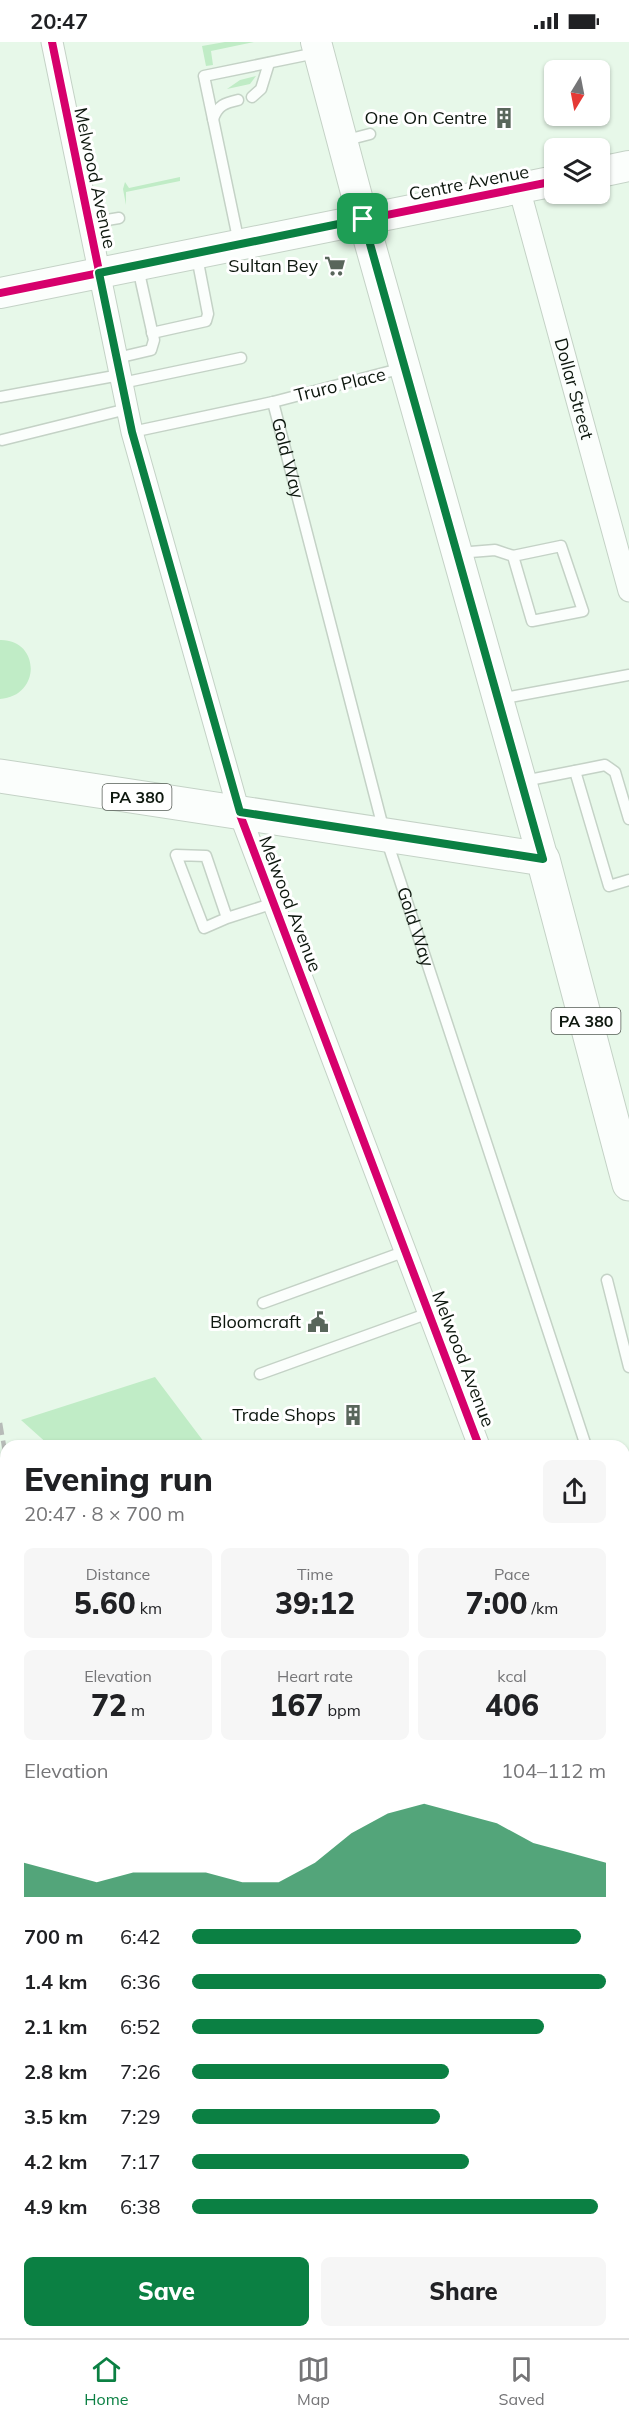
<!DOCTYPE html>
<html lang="en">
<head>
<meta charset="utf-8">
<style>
  :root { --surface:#fff; --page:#f6f6f6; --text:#202124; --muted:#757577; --line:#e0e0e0; --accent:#0b8043 }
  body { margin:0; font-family:Mulish,sans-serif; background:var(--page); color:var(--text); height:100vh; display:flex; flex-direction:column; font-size:22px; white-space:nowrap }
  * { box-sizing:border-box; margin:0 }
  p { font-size:20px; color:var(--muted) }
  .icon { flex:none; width:33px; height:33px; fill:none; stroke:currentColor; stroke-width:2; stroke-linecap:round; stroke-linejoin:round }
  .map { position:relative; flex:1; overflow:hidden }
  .panel { position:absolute; left:0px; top:1398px; width:630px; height:898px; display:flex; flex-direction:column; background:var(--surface); border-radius:18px 18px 0 0; box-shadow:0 2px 4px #0004 }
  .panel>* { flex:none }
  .needle { width:39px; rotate:190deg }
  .fabs { position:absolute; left:544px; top:18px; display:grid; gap:12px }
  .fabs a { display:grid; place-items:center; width:66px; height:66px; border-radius:9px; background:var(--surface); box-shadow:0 2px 4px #0004; font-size:30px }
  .pin { position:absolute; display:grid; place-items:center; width:51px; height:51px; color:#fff; margin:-26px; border-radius:12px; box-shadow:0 3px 9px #0006 }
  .round { display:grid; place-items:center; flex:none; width:63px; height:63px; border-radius:9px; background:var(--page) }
  .overview { display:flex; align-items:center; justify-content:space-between; height:102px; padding:0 24px }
  h1 { font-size:33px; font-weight:800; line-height:45px }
  .figures { display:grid; grid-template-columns:repeat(3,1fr); gap:9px; height:102px; padding:6px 24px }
  .figures div { display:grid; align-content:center; border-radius:9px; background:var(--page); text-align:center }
  .figures b { font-size:30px; font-weight:800 }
  .figures small { font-size:16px; font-weight:400 }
  .figures p { font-size:16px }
  .chart { height:168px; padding:12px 24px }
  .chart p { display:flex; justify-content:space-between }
  .chart svg { width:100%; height:108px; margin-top:6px; fill:var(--accent); opacity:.7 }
  .cta { display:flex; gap:12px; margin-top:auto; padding:12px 24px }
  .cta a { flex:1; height:69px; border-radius:9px; background:var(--accent); color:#fff; font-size:24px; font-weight:800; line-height:69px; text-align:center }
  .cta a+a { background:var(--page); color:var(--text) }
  ul { padding:0 24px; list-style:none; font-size:20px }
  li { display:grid; grid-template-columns:96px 72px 1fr; align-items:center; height:45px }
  li i { height:15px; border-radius:8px; background:var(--accent) }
  .status { display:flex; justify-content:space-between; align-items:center; height:42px; padding:0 30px; background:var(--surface); direction:ltr }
  .status svg { height:16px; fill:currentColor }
  .tabs { display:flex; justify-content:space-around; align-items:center; height:84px; border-top:2px solid var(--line); background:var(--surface); font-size:16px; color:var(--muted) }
  .tabs a { display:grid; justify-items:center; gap:3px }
  .tabs .current { color:var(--accent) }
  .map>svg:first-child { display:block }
  .green { fill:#c0ecc6 }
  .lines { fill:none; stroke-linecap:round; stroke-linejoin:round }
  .lane-casing { stroke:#c4d2c6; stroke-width:13 }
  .street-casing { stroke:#c4d2c6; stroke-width:23 }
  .secondary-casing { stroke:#c4d2c6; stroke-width:32 }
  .primary-casing { stroke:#c4d2c6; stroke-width:35 }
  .path { stroke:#cdd2ce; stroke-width:3; stroke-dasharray:4.5 3; stroke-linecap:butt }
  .lane { stroke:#fbfefc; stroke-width:10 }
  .street { stroke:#fbfefc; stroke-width:21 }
  .secondary { stroke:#fbfefc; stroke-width:30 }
  .primary { stroke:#fbfefc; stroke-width:33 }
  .rail { stroke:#b7bbb8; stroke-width:4.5; stroke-dasharray:12 6; stroke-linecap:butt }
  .cycleway-casing { stroke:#fff; stroke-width:11 }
  .cycleway { stroke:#d6006c; stroke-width:8 }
  .route-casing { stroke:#fff; stroke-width:12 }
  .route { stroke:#0b8043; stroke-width:8 }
  .labels { text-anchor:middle; stroke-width:6; stroke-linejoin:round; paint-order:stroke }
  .shield { fill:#fff; stroke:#565d56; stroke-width:1.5 }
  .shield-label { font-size:16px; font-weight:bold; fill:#0d170e }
  .poi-label { font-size:18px; fill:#0d170e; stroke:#fff; text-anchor:end }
  .street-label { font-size:18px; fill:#0d170e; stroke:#fff }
</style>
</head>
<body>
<div class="status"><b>20:47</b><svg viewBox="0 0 49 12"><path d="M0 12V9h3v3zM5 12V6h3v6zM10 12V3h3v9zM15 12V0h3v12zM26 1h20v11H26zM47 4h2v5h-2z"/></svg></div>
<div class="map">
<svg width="629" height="2296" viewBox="0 0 629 2296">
  <rect width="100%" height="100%" fill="#e7f8e9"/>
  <!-- green -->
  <path class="green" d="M 225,0 L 254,0 L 211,9 L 213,23 L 206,24 L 202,4 Z
    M 256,34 L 250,42 L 227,47 L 240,38 Z
    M 180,135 L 180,139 L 126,150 L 126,163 L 123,147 L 125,140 L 129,146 Z
    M 0,598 C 40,597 42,654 0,657 Z
    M 155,1335 L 207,1404 L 50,1404 L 21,1378 Z
    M 624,1979 L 629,1991 L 629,2296 L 611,2296 L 609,2291 L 624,2290 Z
    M 319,2291 L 380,2291 L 383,2296 L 321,2296 Z
    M 429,2291 L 534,2291 L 536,2296 L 431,2296 Z"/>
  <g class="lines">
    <defs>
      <g id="lane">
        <path d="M 252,55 L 261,47 L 269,21"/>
        <path d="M 213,77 C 218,63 225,61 238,58"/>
        <path d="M 343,99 L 370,92"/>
        <path d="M 89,181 L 119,176"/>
        <path d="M 239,201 L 204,34 L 316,11"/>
        <path d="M 152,291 L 206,279 L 208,272 L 197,215"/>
        <path d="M 117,316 L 151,308 L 154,298 L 138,226"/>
        <path d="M 122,341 L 241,316"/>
        <path d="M 0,355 L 120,333"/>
        <path id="s1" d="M 273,360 L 385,793 L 586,1404"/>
        <path d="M 132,390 L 273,360 L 403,326"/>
        <path d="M 2,398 L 127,367"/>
        <path d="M 458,511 L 495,508 L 513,514 L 561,504 L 583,569 L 532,579 L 513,514"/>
        <path d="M 499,657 L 629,633"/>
        <path d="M 575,729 L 609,844 L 629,838"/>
        <path d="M 524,739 L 605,723 L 615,730 L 629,777"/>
        <path d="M 227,876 L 204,886 L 176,813 L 206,814 L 227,876 L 274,861"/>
        <path d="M 607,1238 L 629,1325"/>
        <path d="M 263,1261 L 406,1209"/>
        <path d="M 260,1332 L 429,1271"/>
        <path d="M 0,1648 L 6,1658"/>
        <path d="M 0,1692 L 6,1694"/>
        <path d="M 624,1705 L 629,1703"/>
        <path d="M 593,2290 L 596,2296"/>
      </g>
      <g id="street">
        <path d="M 52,0 L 132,390 L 239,770 L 479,1404"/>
        <path id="s2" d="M 519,146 L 629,549"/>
        <path d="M 624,1528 L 629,1545"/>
        <path d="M 624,1920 L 629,1937"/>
        <path d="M 0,1932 L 6,1937"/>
        <path d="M 0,2146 L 6,2152"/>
        <path d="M 0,2282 L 6,2275"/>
        <path d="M 159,2290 L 165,2296"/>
        <path d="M 235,2290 L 238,2296"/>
      </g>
      <path id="secondary" d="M 316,0 L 363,177 L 543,817
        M 600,130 L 629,124
        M 0,251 L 555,139"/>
      <path id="primary" d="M 0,734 L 543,817 L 629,1142"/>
    </defs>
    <!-- lane casing -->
    <use href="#lane" class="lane-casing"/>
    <!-- street casing -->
    <use href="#street" class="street-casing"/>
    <!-- secondary casing -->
    <use href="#secondary" class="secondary-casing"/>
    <!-- primary casing -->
    <use href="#primary" class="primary-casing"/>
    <!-- path -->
    <path class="path" d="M 624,1778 L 629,1776"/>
    <!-- lane -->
    <use href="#lane" class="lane"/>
    <!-- street -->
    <use href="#street" class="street"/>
    <!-- secondary -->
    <use href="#secondary" class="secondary"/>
    <!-- primary -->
    <use href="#primary" class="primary"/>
    <!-- rail -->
    <path class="rail" d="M 0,1381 L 6,1416
      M 0,1723 L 6,1725
      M 0,1736 L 6,1738
      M 406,2290 L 409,2296
      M 553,2290 L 556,2296
      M 566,2290 L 568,2296"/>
    <defs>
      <path id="cycleway" d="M 52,0 L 132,390 L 239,770 L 479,1404
        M 0,251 L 555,139"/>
    </defs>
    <!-- cycleway casing -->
    <use href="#cycleway" class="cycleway-casing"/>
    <!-- cycleway -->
    <use href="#cycleway" class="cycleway"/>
  </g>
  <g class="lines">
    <defs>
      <path id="route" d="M 363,177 L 543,817 L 240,770 L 132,390 L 99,231 Z"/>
    </defs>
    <!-- route casing -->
    <use href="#route" class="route-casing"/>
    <!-- route -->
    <use href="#route" class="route"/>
  </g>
  <!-- icons -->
  <defs>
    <symbol id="building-bare" viewBox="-9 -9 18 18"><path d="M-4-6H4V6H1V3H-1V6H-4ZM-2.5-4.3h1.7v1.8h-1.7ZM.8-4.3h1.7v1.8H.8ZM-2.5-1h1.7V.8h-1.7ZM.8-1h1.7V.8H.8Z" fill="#59665b" stroke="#fff" stroke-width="2.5" paint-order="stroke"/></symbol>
    <symbol id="supermarket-bare" viewBox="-9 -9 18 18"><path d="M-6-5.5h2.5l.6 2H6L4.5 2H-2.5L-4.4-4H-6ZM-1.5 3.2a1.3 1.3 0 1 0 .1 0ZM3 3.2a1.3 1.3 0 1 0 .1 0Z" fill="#59665b" stroke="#fff" stroke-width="2.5" paint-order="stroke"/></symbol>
    <symbol id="civic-bare" viewBox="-9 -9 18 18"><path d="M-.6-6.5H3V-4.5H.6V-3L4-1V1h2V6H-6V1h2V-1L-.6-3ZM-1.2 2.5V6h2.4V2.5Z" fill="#59665b" stroke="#fff" stroke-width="2.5" paint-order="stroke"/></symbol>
  </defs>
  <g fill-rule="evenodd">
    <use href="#building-bare" x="489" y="61" width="30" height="30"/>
    <use href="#supermarket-bare" x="320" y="209" width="30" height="30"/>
    <use href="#civic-bare" x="303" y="1265" width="30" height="30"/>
    <use href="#building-bare" x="338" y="1358" width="30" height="30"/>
  </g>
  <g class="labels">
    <!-- shield labels -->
    <g class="shield">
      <rect x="102.5" y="742" width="69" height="26" rx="4.5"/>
      <rect x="551.5" y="966" width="69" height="26" rx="4.5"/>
    </g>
    <g class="shield-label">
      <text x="137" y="761">PA 380</text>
      <text x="586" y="985">PA 380</text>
    </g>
    <!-- poi labels -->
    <g class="poi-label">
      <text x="487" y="82">One On Centre</text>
      <text x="318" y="230">Sultan Bey</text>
      <text x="301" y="1286">Bloomcraft</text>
      <text x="336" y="1379">Trade Shops</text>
    </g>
    <!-- street labels -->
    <g class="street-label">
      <text transform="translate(95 136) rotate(78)" y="6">Melwood Avenue</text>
      <text transform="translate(469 141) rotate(-11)" y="6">Centre Avenue</text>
      <text transform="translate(340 343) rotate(-14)" y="6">Truro Place</text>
      <text dy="6" stroke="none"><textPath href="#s2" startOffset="208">Dollar Street</textPath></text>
      <text dy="6" stroke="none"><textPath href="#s1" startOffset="58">Gold Way</textPath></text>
      <text transform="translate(290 862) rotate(69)" y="6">Melwood Avenue</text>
      <text dy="6" stroke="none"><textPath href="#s1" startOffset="544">Gold Way</textPath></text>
      <text transform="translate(463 1317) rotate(69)" y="6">Melwood Avenue</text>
    </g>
  </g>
</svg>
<div class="fabs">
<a><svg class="needle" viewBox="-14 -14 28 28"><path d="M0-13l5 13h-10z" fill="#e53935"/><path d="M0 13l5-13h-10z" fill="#757577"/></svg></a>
<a><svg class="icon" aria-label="layers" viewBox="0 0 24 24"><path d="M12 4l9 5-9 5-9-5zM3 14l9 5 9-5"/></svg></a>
</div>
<div class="pin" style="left:363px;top:177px;background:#1e9e55"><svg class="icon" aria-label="arrive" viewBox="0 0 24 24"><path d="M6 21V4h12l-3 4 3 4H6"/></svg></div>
<section class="panel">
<div class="overview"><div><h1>Evening run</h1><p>20:47 · 8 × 700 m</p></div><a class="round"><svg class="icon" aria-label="share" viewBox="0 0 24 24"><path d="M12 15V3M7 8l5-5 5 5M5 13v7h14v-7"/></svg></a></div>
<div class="figures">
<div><p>Distance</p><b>5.60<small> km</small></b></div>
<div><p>Time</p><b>39:12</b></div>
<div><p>Pace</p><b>7:00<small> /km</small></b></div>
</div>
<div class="figures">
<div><p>Elevation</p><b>72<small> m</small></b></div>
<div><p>Heart rate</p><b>167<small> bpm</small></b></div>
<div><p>kcal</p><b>406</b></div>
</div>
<div class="chart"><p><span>Elevation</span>104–112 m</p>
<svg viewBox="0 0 160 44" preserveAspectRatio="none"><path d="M0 44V30L10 34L20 38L30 34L40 34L50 34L60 38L70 38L80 30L90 18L100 10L110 6L120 10L130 14L140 22L150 26L160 30V44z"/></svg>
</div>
<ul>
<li><b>700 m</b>6:42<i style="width:94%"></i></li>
<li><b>1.4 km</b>6:36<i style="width:100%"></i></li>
<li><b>2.1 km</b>6:52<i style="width:85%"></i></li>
<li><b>2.8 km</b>7:26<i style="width:62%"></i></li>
<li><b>3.5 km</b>7:29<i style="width:60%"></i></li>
<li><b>4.2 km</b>7:17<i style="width:67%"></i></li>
<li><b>4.9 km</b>6:38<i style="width:98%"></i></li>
</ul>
<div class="cta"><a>Save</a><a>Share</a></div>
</section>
</div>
<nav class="tabs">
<a class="current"><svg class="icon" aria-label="home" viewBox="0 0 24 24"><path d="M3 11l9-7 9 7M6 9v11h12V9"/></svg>Home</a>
<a><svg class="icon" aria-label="map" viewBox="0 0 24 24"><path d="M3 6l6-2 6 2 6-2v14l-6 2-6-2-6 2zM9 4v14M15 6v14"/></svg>Map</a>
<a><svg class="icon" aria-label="saved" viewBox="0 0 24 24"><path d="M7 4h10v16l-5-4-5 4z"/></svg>Saved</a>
</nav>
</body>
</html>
